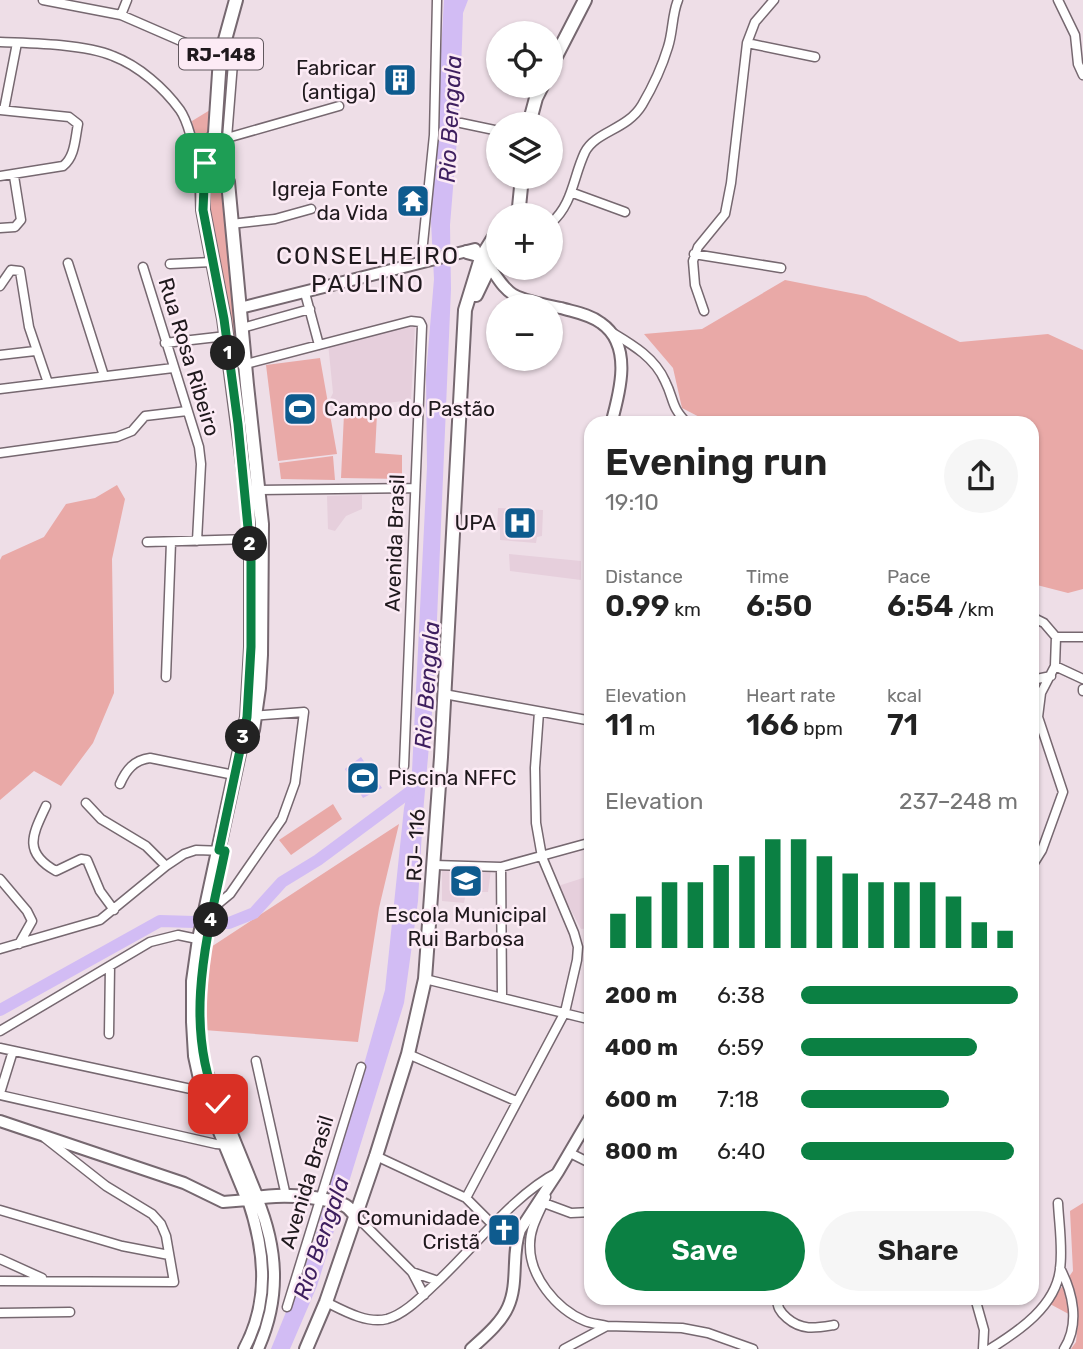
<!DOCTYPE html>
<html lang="en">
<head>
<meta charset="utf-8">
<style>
  :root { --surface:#fff; --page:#f6f6f6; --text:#222; --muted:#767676; --accent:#0b8043 }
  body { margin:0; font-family:Rubik,sans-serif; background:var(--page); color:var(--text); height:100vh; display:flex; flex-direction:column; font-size:26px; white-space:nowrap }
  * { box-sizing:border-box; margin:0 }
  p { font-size:23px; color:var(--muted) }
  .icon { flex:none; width:38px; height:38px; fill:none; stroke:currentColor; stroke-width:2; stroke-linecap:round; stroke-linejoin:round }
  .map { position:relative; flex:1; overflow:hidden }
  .drawer { position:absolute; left:584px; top:416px; width:455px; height:889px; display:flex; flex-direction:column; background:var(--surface); border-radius:21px; box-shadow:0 2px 5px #0004 }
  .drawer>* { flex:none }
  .fabs { position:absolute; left:486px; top:21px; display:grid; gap:14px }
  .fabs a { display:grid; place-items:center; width:77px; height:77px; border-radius:50%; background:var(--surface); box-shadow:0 2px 5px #0004; font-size:35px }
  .pin { position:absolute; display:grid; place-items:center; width:60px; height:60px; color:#fff; margin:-30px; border-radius:14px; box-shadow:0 4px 10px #0006 }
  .km { position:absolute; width:35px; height:35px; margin:-18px; border-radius:50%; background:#222; color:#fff; font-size:19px; line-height:35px; text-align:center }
  .round { display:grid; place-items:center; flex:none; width:74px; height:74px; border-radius:37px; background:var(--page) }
  .head { display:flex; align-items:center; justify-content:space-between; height:119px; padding:0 21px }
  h1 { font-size:38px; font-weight:600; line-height:52px }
  .figures { display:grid; grid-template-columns:repeat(3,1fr); gap:10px; height:119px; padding:7px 21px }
  .figures div { display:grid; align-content:center }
  .figures b { font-size:30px; font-weight:600 }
  .figures small { font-size:19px; font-weight:400 }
  .figures p { font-size:19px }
  .chart { height:196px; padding:14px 21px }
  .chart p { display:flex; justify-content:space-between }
  .chart svg { width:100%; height:126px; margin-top:7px; stroke:var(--accent); stroke-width:6 }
  .action { display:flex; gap:14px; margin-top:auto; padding:14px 21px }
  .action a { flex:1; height:80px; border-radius:42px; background:var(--accent); color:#fff; font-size:28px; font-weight:600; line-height:80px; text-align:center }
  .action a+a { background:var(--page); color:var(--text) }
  ul { padding:0 21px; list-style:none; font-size:23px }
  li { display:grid; grid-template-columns:112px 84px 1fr; align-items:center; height:52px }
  li i { height:18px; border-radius:9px; background:var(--accent) }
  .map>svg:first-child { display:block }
  .built { fill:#e6cfdc }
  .green { fill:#e9a9a7 }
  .water { fill:#d2bcf4 }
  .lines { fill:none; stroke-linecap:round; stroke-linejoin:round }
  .river { stroke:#d2bcf4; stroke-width:12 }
  .street-casing { stroke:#766870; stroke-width:11 }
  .secondary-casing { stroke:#766870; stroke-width:14 }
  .primary-casing { stroke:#766870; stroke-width:16 }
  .street { stroke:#fff; stroke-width:8 }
  .secondary { stroke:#fff; stroke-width:10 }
  .primary { stroke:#fff; stroke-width:12 }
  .route-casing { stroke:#fff; stroke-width:14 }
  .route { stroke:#0b8043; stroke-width:9 }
  .labels { text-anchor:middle; stroke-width:5; stroke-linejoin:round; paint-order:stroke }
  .shield { fill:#fcebf5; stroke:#61585e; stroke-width:2 }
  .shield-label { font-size:19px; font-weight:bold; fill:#1f191d }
  .poi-label { font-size:21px; fill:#1f191d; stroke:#fcebf5; text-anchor:end }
  .street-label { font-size:21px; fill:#1f191d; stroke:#fcebf5 }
  .water-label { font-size:23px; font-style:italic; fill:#3e1f5f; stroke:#fcebf5 }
  .quarter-label { font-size:24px; letter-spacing:2px; fill:#1f191d; stroke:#fcebf5 }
</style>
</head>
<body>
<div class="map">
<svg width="1083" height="1349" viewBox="0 0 1083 1349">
  <rect width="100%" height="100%" fill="#eedee7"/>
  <!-- built -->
  <path class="built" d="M 415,326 L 411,400 L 331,410 L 329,401 L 333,393 L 328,343 Z
    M 362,495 L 362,509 L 346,516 L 335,531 L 328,529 L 327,496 Z
    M 498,508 L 543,510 L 542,536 L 537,537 L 536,543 L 500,540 L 500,527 L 497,527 Z
    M 509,554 L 581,561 L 581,580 L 510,571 Z
    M 442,870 L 491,870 L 488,892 L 466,892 L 464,903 L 442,901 Z
    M 586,877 L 591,891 L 591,928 L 581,929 L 558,886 Z"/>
  <!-- green -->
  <path class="green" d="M 210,110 L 209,134 L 203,145 L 195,140 L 192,121 Z
    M 215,174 L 223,175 L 261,519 L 252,552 L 204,177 Z
    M 785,280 L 866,296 L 960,342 L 1048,334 L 1083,350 L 1083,589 L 1068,593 L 1033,584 L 1032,424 L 713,424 L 682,408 L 673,368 L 644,334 L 702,329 Z
    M 320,358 L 337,454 L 278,461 L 266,365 Z
    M 344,414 L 377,414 L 375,453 L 402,455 L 402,479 L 341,478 Z
    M 333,456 L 335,480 L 281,479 L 279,463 Z
    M 117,485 L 125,499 L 112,559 L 114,693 L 93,743 L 61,786 L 34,771 L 0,800 L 0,560 L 2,556 L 44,537 L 66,504 L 95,498 Z
    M 333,804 L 342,819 L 291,855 L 279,840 Z
    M 399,824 L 379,908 L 358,1042 L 204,1030 L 211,947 Z
    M 1083,1203 L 1083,1349 L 1071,1349 L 1076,1342 L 1078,1319 L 1050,1304 L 1073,1271 L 1070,1211 Z"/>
  <!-- water -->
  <path class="water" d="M 444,0 L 468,0 L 463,13 L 460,102 L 450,225 L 451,289 L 434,690 L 423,813 L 418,901 L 404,1003 L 317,1286 L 290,1349 L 271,1349 L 312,1248 L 385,990 L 404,808 L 412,771 L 427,467 L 426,375 L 434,279 L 431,222 Z
    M 361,757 L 382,788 L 363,798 L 345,769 Z"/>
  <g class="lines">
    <!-- river -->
    <path class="river" d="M 0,1010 L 160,921 L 229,923 L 254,913 L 282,882 L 318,860 L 419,785"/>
    <defs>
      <path id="street" d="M 43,0 L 121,15 L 220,58
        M 1058,0 L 1075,35 L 1078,64 L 1083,75
        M 121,15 L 127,0
        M 0,42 C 31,43 85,44 113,56 C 139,66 164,88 180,110 C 192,127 189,148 205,163
        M 747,43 L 815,57
        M 0,110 L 69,117 L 78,124 C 75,139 75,157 63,166 L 0,176
        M 4,110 L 17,43
        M 461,123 L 499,131
        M 227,138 L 339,106
        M 221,140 L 227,138 L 233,63 L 231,51 L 223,46
        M 573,193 L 625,212
        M 551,223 C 573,204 573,177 585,152 C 596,131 627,130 642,105 C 652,88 662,67 668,47 C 673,32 672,14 678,0
        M 231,224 L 275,219 L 311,209
        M 0,228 L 15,227 L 21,220 L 14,176
        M 694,254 L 781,268
        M 68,263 L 104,376
        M 421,263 L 434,135 L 437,0
        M 170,264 L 212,262
        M 143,267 L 199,447 L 201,464 L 197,541
        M 0,286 L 11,270 L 20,271 L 29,327 L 48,383
        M 305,293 L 319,345
        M 704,311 L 695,285 L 693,261 L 698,247 L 725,214 L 731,183 L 747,43 L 755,22 L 774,0
        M 242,328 L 310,309
        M 613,333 C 633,345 655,358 665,381 C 675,401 670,406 688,424
        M 165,343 L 226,336
        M 0,355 L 35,351
        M 242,365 L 411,321 L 420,322 L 422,326 L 404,766
        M 0,389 L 173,368
        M 0,453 L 117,437 L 132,431 L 145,416 L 187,411
        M 259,490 L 414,488
        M 147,542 L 250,539
        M 1032,617 L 1044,623 L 1056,637 L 1083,637
        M 1055,666 L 1083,679
        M 166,677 L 171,542
        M 1032,680 L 1051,676
        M 1083,689 L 1083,691
        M 444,694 L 592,721
        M 120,784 C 126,770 134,760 150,758 L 234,775
        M 86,803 L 101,819 L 146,846 L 166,866
        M 46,806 C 33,834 22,852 56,871 L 81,859 L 87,860 L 100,891 L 114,910
        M 434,865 L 501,867 L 592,842
        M 1032,866 L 1042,850 L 1063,792 L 1038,717 L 1041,693 L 1055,666 L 1056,637
        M 501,867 L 502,996
        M 0,879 L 27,911 L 32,921 L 19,944
        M 205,911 L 213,908 L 230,894 L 282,819 L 295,783 L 304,712 L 252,716
        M 0,949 L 100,920 L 166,866 L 184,854 L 196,850 L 225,851
        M 425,979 L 592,1020
        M 0,1031 L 150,942 L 178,935 L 207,941
        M 109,1034 L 110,966
        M 0,1048 L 191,1089 L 206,1086
        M 408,1054 L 516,1101
        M 256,1061 L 286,1196
        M 0,1093 L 13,1051
        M 0,1095 L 216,1144 L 229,1145
        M 570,1153 L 592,1164
        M 376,1156 L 466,1198 L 494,1226
        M 546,1197 C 540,1212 530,1227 530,1244 C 529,1276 556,1309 585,1321 C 592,1324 600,1324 607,1326
        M 466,1198 L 565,1012 L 577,960 L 578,947 L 574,933 L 542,857 L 536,823 L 535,768 L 539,712
        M 544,1203 L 571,1213 L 592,1212
        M 0,1210 L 122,1246 L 169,1255
        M 356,1216 L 412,1272 L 424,1295
        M 0,1259 L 42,1278
        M 1060,1268 C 1073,1293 1080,1324 1064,1349
        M 412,1272 L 438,1281
        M 0,1281 L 174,1282 L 166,1236 L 161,1224 L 152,1214 L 106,1186 L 45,1138
        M 777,1298 C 777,1307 780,1312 787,1318 C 802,1331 816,1328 834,1325
        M 975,1298 L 984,1330 L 983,1349
        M 326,1302 C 344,1311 367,1324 387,1319 C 405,1314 422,1296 435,1284 C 472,1250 514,1194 558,1172
        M 287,1307 L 361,1067
        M 0,1313 L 70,1312
        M 564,1349 L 607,1326 L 682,1328 L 708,1333 L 753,1349
        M 990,1349 C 1019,1331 1056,1306 1060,1269 C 1063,1248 1059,1224 1058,1203"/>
      <path id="secondary" d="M 489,266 C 497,276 502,288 514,295 C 527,302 546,305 561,308 C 574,312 589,314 601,323 C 633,345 620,392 611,424
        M 240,308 L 475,249
        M 0,1121 L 184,1183 L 223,1202 L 248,1200 C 265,1251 270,1301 244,1349
        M 257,1198 C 278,1249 281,1298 258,1349
        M 471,1349 C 484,1337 501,1323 508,1307 C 519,1283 511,1254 520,1230 L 558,1172 L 592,1114"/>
      <path id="primary" d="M 551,66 L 585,0
        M 529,124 L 536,98 L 542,86
        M 208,152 L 215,133 L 220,58 L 236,0
        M 219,163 L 213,168 L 205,163 L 204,157 L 212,151 L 218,155 L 219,163 L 228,182 L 247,385 L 262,524 L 261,655 L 259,688 L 253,730
        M 206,165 L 202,178 L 203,210 L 224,319 L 248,503 L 251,559 L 251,647 L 247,717 L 199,939 L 193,981 L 193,1022 L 195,1056 L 202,1088 L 248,1200 C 274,1193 318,1195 344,1205 C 349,1207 352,1212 356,1216
        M 515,215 L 519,207 L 522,177
        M 467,252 L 478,255 L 483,263
        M 476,295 L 499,247
        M 207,1075 L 257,1198
        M 306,1349 L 326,1302 L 376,1156 L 408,1054 L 425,979 L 441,757 L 465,310 L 481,258 L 499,229"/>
    </defs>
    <!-- street casing -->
    <use href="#street" class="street-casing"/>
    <!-- secondary casing -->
    <use href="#secondary" class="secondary-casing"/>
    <!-- primary casing -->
    <use href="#primary" class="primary-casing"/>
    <!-- street -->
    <use href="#street" class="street"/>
    <!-- secondary -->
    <use href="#secondary" class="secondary"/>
    <!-- primary -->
    <use href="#primary" class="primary"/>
  </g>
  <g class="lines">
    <defs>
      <path id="route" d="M 205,163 L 203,210 L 224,319 L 238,424 L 251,559 L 251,647 L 247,717 L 219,850 L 225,851 C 208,933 182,1023 218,1104"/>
    </defs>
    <!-- route casing -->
    <use href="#route" class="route-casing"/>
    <!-- route -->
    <use href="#route" class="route"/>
  </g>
  <!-- icons -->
  <defs>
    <symbol id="building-square" viewBox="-11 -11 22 22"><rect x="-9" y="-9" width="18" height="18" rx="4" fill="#0e5b8e" stroke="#fcebf5"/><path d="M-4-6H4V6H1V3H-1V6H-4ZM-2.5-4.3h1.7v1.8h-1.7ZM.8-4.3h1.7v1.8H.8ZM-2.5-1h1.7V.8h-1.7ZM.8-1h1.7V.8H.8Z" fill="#fff"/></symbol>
    <symbol id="temple-square" viewBox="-11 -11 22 22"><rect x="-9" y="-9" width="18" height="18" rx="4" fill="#0e5b8e" stroke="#fcebf5"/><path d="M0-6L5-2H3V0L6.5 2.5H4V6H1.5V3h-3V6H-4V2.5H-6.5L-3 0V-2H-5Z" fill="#fff"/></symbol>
    <symbol id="stadium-square" viewBox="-11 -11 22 22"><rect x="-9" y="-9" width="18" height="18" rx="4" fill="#0e5b8e" stroke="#fcebf5"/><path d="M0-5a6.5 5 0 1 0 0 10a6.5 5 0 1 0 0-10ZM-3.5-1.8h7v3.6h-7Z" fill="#fff"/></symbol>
    <symbol id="hospital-square" viewBox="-11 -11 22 22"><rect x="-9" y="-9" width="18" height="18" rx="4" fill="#0e5b8e" stroke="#fcebf5"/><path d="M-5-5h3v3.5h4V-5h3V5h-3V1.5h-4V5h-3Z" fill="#fff"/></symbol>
    <symbol id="school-square" viewBox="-11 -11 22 22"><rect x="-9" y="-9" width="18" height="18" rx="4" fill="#0e5b8e" stroke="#fcebf5"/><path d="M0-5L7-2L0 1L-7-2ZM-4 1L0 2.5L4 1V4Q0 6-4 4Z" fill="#fff"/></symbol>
    <symbol id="church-square" viewBox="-11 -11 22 22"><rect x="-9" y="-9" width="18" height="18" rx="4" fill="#0e5b8e" stroke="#fcebf5"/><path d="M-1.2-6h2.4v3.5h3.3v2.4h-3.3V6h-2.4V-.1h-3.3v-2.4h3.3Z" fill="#fff"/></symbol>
  </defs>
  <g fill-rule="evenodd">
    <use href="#building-square" x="381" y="61" width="38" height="38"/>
    <use href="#temple-square" x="394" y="182" width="38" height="38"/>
    <use href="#stadium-square" x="281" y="390" width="38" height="38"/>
    <use href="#hospital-square" x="501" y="504" width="38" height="38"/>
    <use href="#stadium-square" x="344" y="759" width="38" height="38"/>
    <use href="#school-square" x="447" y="862" width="38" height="38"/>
    <use href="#church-square" x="485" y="1211" width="38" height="38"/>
  </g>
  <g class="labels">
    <!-- shield labels -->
    <rect class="shield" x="179" y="38.5" width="84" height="31" rx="5"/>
    <g class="shield-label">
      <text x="221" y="61">RJ-148</text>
    </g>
    <!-- poi labels -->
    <g class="poi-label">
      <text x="376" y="75">Fabricar<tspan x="376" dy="24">(antiga)</tspan></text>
      <text x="388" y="196">Igreja Fonte<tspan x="388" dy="24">da Vida</tspan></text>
      <text x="324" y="416" text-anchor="start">Campo do Pastão</text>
      <text x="496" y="530">UPA</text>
      <text x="388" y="785" text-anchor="start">Piscina NFFC</text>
      <text x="466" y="922" text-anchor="middle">Escola Municipal<tspan x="466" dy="24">Rui Barbosa</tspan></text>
      <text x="480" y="1225">Comunidade<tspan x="480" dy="24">Cristã</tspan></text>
    </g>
    <!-- street labels -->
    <g class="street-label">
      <text transform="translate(189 357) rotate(73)" y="7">Rua Rosa Ribeiro</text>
      <text transform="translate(395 543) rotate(-88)" y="7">Avenida Brasil</text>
      <text transform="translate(416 845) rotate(-87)" y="7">RJ- 116</text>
      <text transform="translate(307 1182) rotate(-73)" y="7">Avenida Brasil</text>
    </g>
    <!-- water labels -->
    <g class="water-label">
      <text transform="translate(450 119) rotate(-87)" y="8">Rio Bengala</text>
      <text transform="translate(427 685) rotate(-86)" y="8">Rio Bengala</text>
      <text transform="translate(321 1238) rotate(-71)" y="8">Rio Bengala</text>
    </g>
    <!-- quarter labels -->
    <g class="quarter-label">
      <text x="368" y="264">CONSELHEIRO<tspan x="368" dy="28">PAULINO</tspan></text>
    </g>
  </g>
</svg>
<div class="fabs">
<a><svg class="icon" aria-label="locate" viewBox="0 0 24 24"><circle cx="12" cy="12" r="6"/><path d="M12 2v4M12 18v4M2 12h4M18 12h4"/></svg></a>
<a><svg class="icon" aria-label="layers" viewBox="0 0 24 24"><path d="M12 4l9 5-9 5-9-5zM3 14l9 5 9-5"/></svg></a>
<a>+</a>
<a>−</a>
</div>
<div class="pin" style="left:205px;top:163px;background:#1e9e55"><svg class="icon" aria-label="arrive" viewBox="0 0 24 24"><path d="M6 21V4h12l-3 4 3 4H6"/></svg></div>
<div class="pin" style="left:218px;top:1104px;background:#d93025"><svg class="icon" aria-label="check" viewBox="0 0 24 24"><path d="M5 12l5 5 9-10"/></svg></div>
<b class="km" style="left:228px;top:353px">1</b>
<b class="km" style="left:250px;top:544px">2</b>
<b class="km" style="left:243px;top:737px">3</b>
<b class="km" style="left:211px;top:920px">4</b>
<section class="drawer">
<div class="head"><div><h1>Evening run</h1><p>19:10</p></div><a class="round"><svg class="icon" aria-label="share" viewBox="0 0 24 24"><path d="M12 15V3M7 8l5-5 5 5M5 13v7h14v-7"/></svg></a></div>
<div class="figures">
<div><p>Distance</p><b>0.99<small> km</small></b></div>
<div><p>Time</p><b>6:50</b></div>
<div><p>Pace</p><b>6:54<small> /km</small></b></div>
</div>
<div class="figures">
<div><p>Elevation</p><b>11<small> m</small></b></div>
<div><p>Heart rate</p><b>166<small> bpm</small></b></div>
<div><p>kcal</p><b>71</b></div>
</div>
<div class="chart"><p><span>Elevation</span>237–248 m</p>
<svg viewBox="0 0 160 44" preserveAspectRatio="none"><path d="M5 44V32M15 44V26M25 44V21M35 44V21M45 44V15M55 44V12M65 44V6M75 44V6M85 44V12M95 44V18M105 44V21M115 44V21M125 44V21M135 44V26M145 44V35M155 44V38"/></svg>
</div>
<ul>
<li><b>200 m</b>6:38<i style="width:100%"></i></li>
<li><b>400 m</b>6:59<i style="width:81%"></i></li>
<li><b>600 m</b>7:18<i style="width:68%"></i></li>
<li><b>800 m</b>6:40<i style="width:98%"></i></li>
</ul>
<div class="action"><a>Save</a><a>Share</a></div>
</section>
</div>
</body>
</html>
